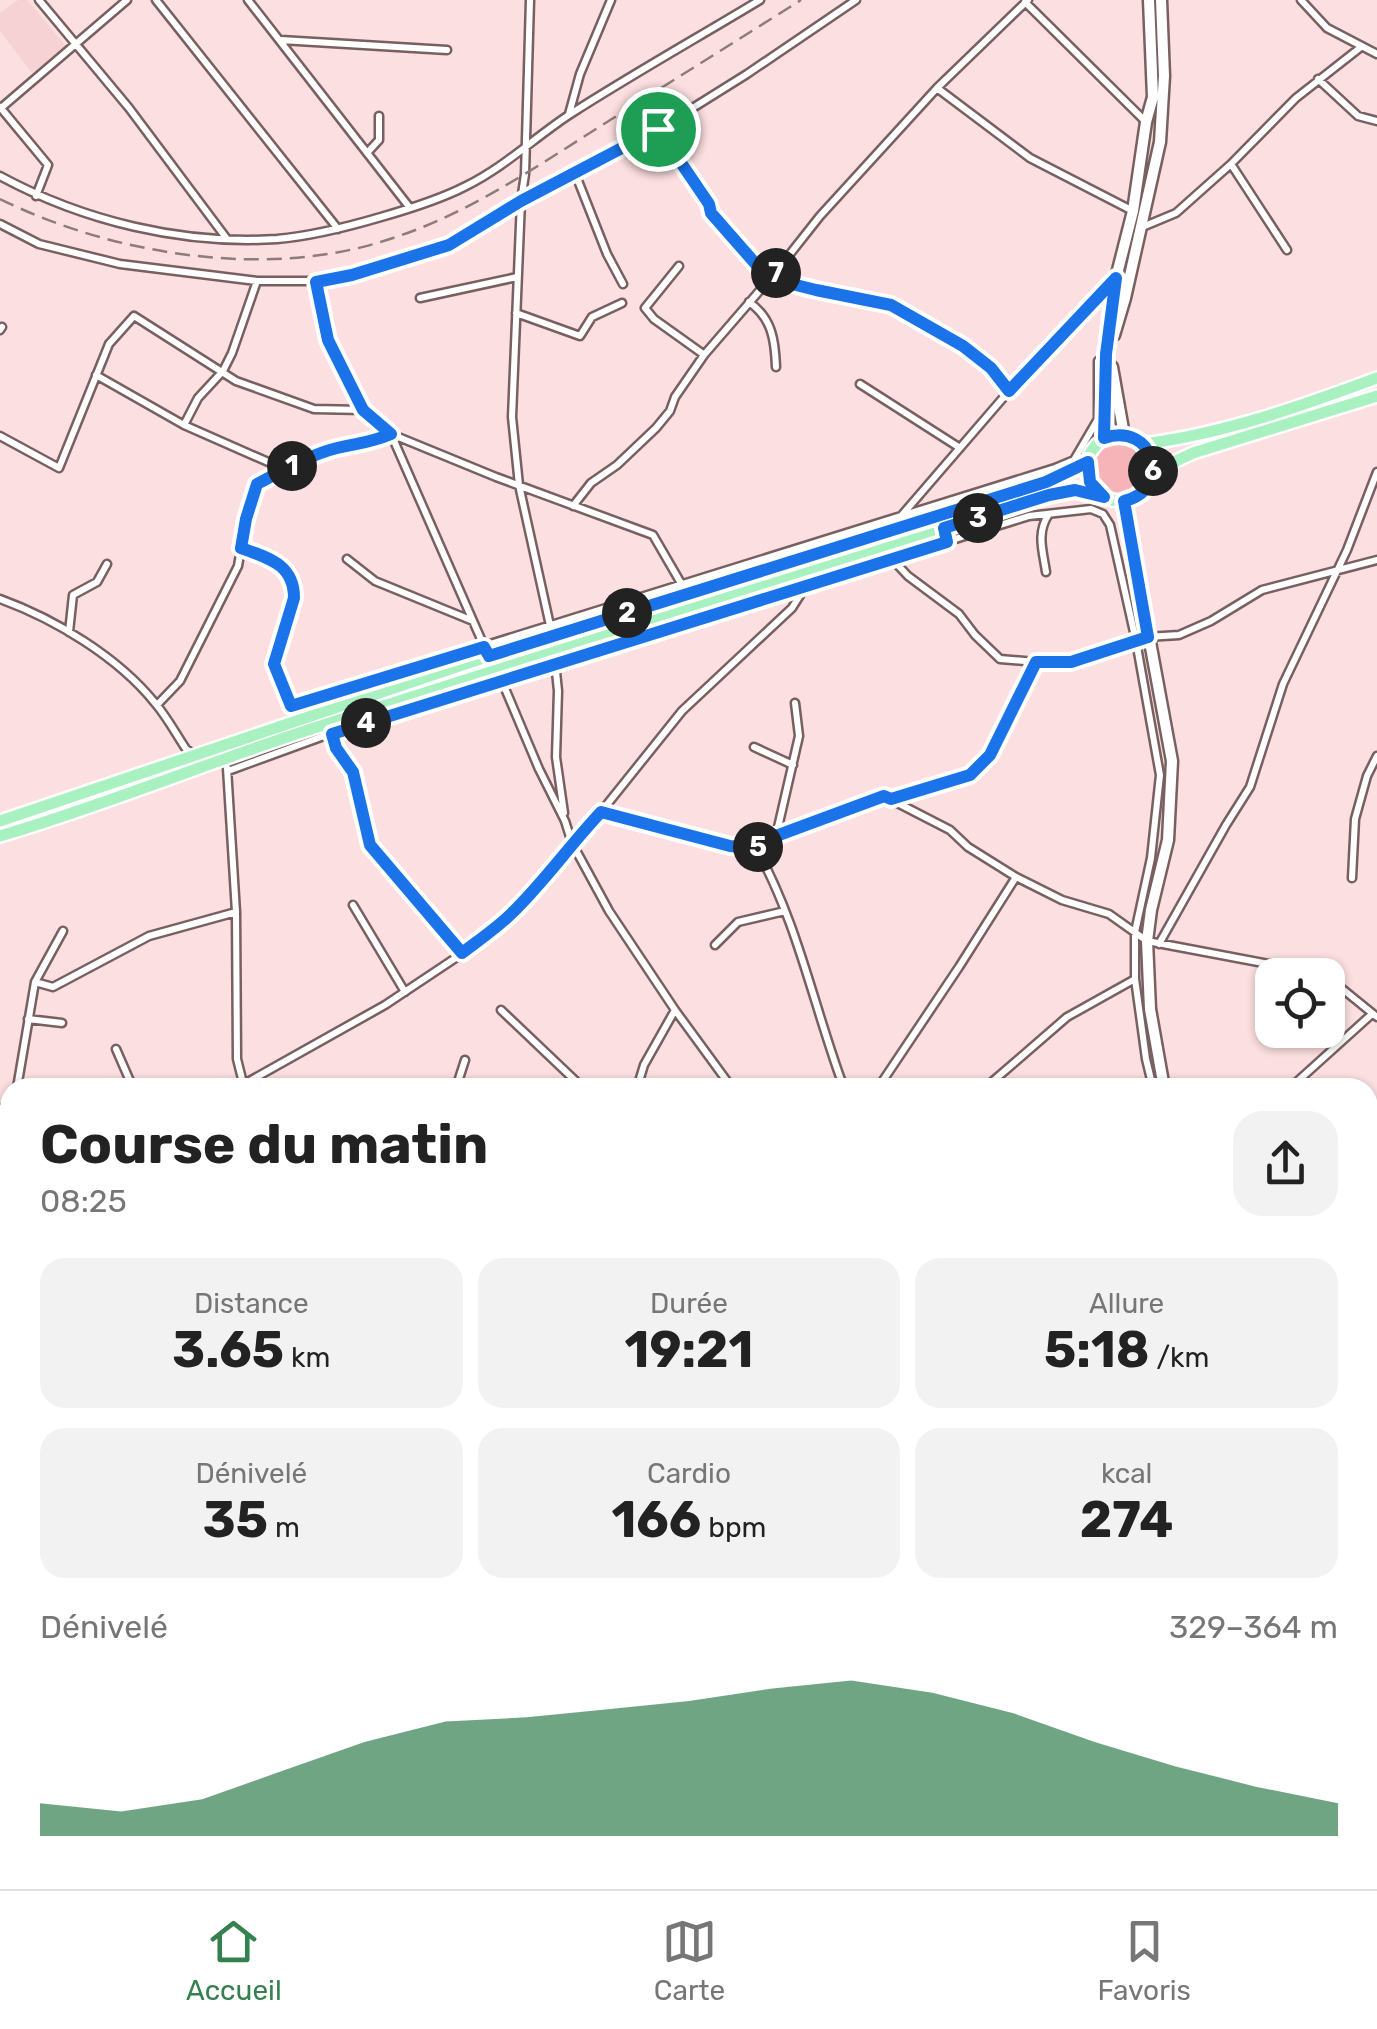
<!DOCTYPE html>
<html lang="fr">
<head>
<meta charset="utf-8">
<style>
  :root { --surface:#fff; --page:#f2f2f2; --text:#222; --muted:#767676; --line:#e0e0e0; --accent:#35804f }
  body { margin:0; font-family:Rubik,sans-serif; background:var(--page); color:var(--text); height:100vh; display:flex; flex-direction:column; font-size:38px; white-space:nowrap }
  * { box-sizing:border-box; margin:0 }
  p { font-size:32px; color:var(--muted) }
  .icon { flex:none; width:55px; height:55px; fill:none; stroke:currentColor; stroke-width:2; stroke-linecap:round; stroke-linejoin:round }
  .map { position:relative; flex:1; overflow:hidden }
  .panel { position:absolute; left:0px; top:1078px; width:1378px; height:812px; display:flex; flex-direction:column; background:var(--surface); border-radius:30px 30px 0 0; box-shadow:0 2px 8px #0004 }
  .panel>* { flex:none }
  .tools { position:absolute; left:1255px; top:958px; display:grid; gap:20px }
  .tools a { display:grid; place-items:center; width:90px; height:90px; border-radius:20px; background:var(--surface); box-shadow:0 2px 8px #0004; font-size:50px }
  .pin { position:absolute; display:grid; place-items:center; width:85px; height:85px; color:#fff; margin:-42px; border:5px solid #fff; border-radius:50%; box-shadow:0 2px 10px #0007 }
  .km { position:absolute; width:50px; height:50px; margin:-25px; border-radius:50%; background:#222; color:#fff; font-size:28px; line-height:50px; text-align:center }
  .round { display:grid; place-items:center; flex:none; width:105px; height:105px; border-radius:30px; background:var(--page) }
  .headline { display:flex; align-items:center; justify-content:space-between; height:170px; padding:0 40px }
  h1 { font-size:55px; font-weight:700; line-height:75px }
  .metrics { display:grid; grid-template-columns:repeat(3,1fr); gap:15px; height:170px; padding:10px 40px }
  .metrics div { display:grid; align-content:center; border-radius:25px; background:var(--page); text-align:center }
  .metrics b { font-size:50px; font-weight:700 }
  .metrics small { font-size:28px; font-weight:400 }
  .metrics p { font-size:28px }
  .chart { height:280px; padding:20px 40px }
  .chart p { display:flex; justify-content:space-between }
  .chart svg { width:100%; height:180px; margin-top:10px; fill:var(--accent); opacity:.7 }
  .tabs { display:flex; justify-content:space-around; align-items:center; height:140px; border-top:2px solid var(--line); background:var(--surface); font-size:28px; color:var(--muted) }
  .tabs a { display:grid; justify-items:center; gap:5px }
  .tabs .active { color:var(--accent) }
  .map>svg:first-child { display:block }
  .built { fill:#f7d2d4 }
  .green { fill:#f6b4b8 }
  .lines { fill:none; stroke-linecap:round; stroke-linejoin:round }
  .street-casing { stroke:#786061; stroke-width:11 }
  .secondary-casing { stroke:#786061; stroke-width:15 }
  .primary-casing { stroke:#fff; stroke-width:16 }
  .street { stroke:#fff; stroke-width:6 }
  .secondary { stroke:#fff; stroke-width:10 }
  .primary { stroke:#aaf1c1; stroke-width:11 }
  .rail { stroke:#8e7b7c; stroke-width:2.5; stroke-dasharray:15 8; stroke-linecap:butt }
  .route-casing { stroke:#fff; stroke-width:20 }
  .route { stroke:#1a73e8; stroke-width:12 }
</style>
</head>
<body>
<div class="map">
<svg width="1377" height="1889" viewBox="0 0 1377 1889">
  <rect width="100%" height="100%" fill="#fcdfe0"/>
  <!-- built -->
  <path class="built" d="M 18,0 L 27,0 L 66,46 L 32,73 L 0,31 L 0,13 Z"/>
  <!-- green -->
  <path class="green" d="M1094 466a27 27 0 1 1 54 0a27 27 0 1 1-54 0Z"/>
  <g class="lines">
    <defs>
      <path id="street" d="M 39,0 L 129,108 L 227,239
        M 156,0 L 338,229
        M 248,0 L 410,208
        M 530,0 L 525,174 L 521,201 L 512,417 L 519,485 L 551,630
        M 1301,0 L 1327,28 L 1377,54
        M 1025,2 L 1145,121
        M 281,40 L 447,50
        M 1318,79 L 1358,116 L 1377,121
        M 937,88 L 1030,158 L 1133,211
        M 0,107 L 48,165 L 36,196
        M 1,108 L 127,0
        M 569,114 L 580,74 L 611,0
        M 659,129 L 709,204 L 711,213 L 768,278
        M 367,153 L 379,140 L 379,116
        M 1231,164 L 1287,250
        M 575,173 L 607,254 L 623,284
        M 0,176 C 83,221 182,245 277,239 C 312,236 347,227 381,217 C 409,209 439,200 466,186 C 505,167 536,136 572,113 C 633,74 697,38 760,0
        M 0,224 L 39,244 L 120,264 L 257,281 L 316,281 L 352,275 L 449,245 L 521,201 L 659,129 L 747,74 L 856,0
        M 1140,228 L 1176,213 L 1231,164 L 1296,98 L 1361,47
        M 679,266 L 645,308 L 654,319 L 703,354
        M 775,273 C 809,292 843,295 882,301 L 891,305 C 937,331 976,348 1009,391
        M 316,281 L 328,340 L 363,410 L 391,434 L 496,477 L 653,535 L 682,585
        M 420,298 L 517,277
        M 749,302 C 772,318 775,340 776,367
        M 516,313 L 580,336 L 592,317 L 622,303
        M 0,330 L 2,327
        M 96,375 L 184,425 L 284,469 L 334,449 L 368,443 L 391,434 L 484,646
        M 860,384 L 960,448
        M 184,425 L 198,398 L 223,371 L 232,353 L 257,281
        M 0,436 L 59,468 L 109,344 L 134,316 L 236,381 L 314,409 L 363,410
        M 573,506 L 591,483 L 617,465 L 656,428 L 670,411 L 675,397 L 704,355 L 775,273 L 820,216 L 937,88 L 1028,0
        M 902,515 L 1009,391 L 1115,279
        M 241,548 C 268,558 293,564 293,599 L 273,664 L 298,720
        M 347,559 L 375,581 L 473,621
        M 893,560 L 908,576 L 959,614 L 975,635 L 1000,659 L 1036,662 L 1071,662 L 1147,637 L 1179,635 L 1211,621 L 1262,590 L 1377,560
        M 1046,572 C 1043,551 1036,533 1049,514
        M 0,599 C 55,619 118,657 155,703 C 167,717 176,734 186,749 L 193,754
        M 69,632 L 73,595 L 97,582 L 107,564
        M 555,662 L 558,691 L 556,757 L 564,813
        M 501,679 L 539,769 L 565,821 L 572,843 L 609,911 L 675,1010 L 732,1088
        M 157,705 L 180,681 L 238,566 L 246,519 L 257,484 L 283,470
        M 291,706 L 1055,468 L 1074,460 L 1098,419 L 1098,361 L 1104,356
        M 332,733 L 336,748 L 353,772 L 370,845 L 463,953
        M 754,747 L 793,765
        M 227,768 L 236,912 L 237,1059 L 243,1083
        M 228,771 L 332,733 L 1029,516 L 1091,509 L 1103,514 L 1110,525 L 1136,641 L 1160,775 L 1151,858 L 1135,932 L 1135,979 L 1146,1059 L 1153,1088
        M 891,799 L 970,775 L 990,755 L 1036,662
        M 601,812 L 730,846 L 756,848 C 798,923 814,1008 844,1088
        M 776,836 L 799,736 L 795,703
        M 756,848 L 776,836 L 884,796 L 950,830 L 968,847 L 1016,877 L 1062,900 L 1109,914 L 1147,941 L 1306,971 L 1315,975
        M 1352,878 L 1355,819 L 1367,776 L 1377,756
        M 353,905 L 405,992
        M 1159,944 L 1226,825 L 1250,787 L 1283,684 L 1347,550 L 1377,472
        M 715,945 L 738,922 L 785,911
        M 1328,981 L 1340,987 L 1377,1017
        M 35,982 L 53,987 L 149,936 L 236,912
        M 501,1010 L 583,1088
        M 28,1019 L 62,1023
        M 116,1049 L 133,1088
        M 17,1088 L 35,982 L 63,931
        M 237,1088 L 385,1005 L 463,953 L 510,915 L 564,856 L 572,843 L 601,812 L 682,711 L 792,608 L 804,589
        M 456,1088 L 465,1060
        M 637,1088 L 644,1065 L 675,1010
        M 878,1088 L 959,967 L 1016,877
        M 985,1088 L 1067,1017 L 1135,979
        M 1290,1088 L 1372,1014
        M 0,1108 L 10,1112
        M 1368,1177 L 1377,1192
        M 1368,1233 L 1377,1229
        M 0,1280 L 10,1270
        M 1368,1288 L 1377,1312
        M 0,1314 L 10,1321
        M 1368,1406 L 1377,1401
        M 0,1528 L 10,1530
        M 1368,1577 L 1377,1563
        M 0,1581 L 10,1553
        M 0,1585 L 10,1589
        M 1368,1643 L 1377,1658
        M 1368,1688 L 1377,1675
        M 0,1691 L 10,1690
        M 1368,1778 L 1377,1773
        M 0,1815 L 10,1816
        M 1368,1821 L 1377,1830
        M 1368,1871 L 1377,1872
        M 678,1880 L 696,1889
        M 1011,1880 L 1014,1889
        M 108,1889 L 120,1880
        M 466,1889 L 467,1880
        M 929,1889 L 964,1880
        M 1148,1889 L 1164,1880"/>
      <path id="secondary" d="M 1114,335 L 1125,298 L 1160,142 L 1164,76 L 1161,0
        M 1112,367 L 1124,435
        M 1105,438 L 1106,354 L 1116,278 L 1133,211 L 1146,122 L 1153,97 L 1149,0
        M 1124,501 L 1172,761 L 1168,840 L 1151,910 L 1147,941 L 1150,1009 L 1164,1088
        M 1368,1619 L 1377,1635"/>
      <path id="primary" d="M1087 468a33 33 0 1 1 66 0a33 33 0 1 1-66 0Z
        M 1143,444 C 1223,434 1302,406 1377,378
        M 1151,480 L 1176,461 L 1193,453 L 1377,396
        M 0,821 L 489,656 L 1045,482 L 1088,462
        M 0,836 C 106,805 209,762 314,728 C 559,649 804,573 1049,495 L 1075,490 L 1104,497"/>
    </defs>
    <!-- street casing -->
    <use href="#street" class="street-casing"/>
    <!-- secondary casing -->
    <use href="#secondary" class="secondary-casing"/>
    <!-- primary casing -->
    <use href="#primary" class="primary-casing"/>
    <!-- street -->
    <use href="#street" class="street"/>
    <!-- secondary -->
    <use href="#secondary" class="secondary"/>
    <!-- primary -->
    <use href="#primary" class="primary"/>
    <!-- rail -->
    <path class="rail" d="M 0,199 C 113,255 268,280 390,239 C 465,215 530,171 596,129 C 664,86 733,43 801,0"/>
  </g>
  <g class="lines">
    <defs>
      <path id="route" d="M 658,129 L 709,204 L 711,213 L 768,278 L 775,273 L 796,285 L 816,290 L 891,305 L 963,346 L 991,368 L 1009,391 L 1116,278 L 1106,354 L 1104,438 C 1154,421 1174,489 1124,501 L 1148,637 L 1071,662 L 1036,662 L 990,755 L 970,775 L 891,799 L 884,796 L 776,836 L 756,848 L 730,846 L 601,812 C 570,845 544,882 512,913 C 497,928 479,940 462,953 L 370,845 L 353,772 L 336,748 L 332,734 L 947,542 L 944,528 L 1049,495 L 1075,490 L 1104,497 L 1090,482 L 1088,462 L 1046,482 L 489,656 L 484,647 L 291,706 L 274,664 L 294,598 C 294,564 268,558 241,548 L 246,519 L 257,484 C 282,471 309,455 337,448 C 358,443 370,443 391,434 L 363,410 L 328,340 L 316,282 L 352,275 L 449,245 L 521,201 Z"/>
    </defs>
    <!-- route casing -->
    <use href="#route" class="route-casing"/>
    <!-- route -->
    <use href="#route" class="route"/>
  </g>
</svg>
<div class="tools">
<a><svg class="icon" aria-label="locate" viewBox="0 0 24 24"><circle cx="12" cy="12" r="6"/><path d="M12 2v4M12 18v4M2 12h4M18 12h4"/></svg></a>
</div>
<div class="pin" style="left:658px;top:129px;background:#1e9e55"><svg class="icon" aria-label="arrive" viewBox="0 0 24 24"><path d="M6 21V4h12l-3 4 3 4H6"/></svg></div>
<b class="km" style="left:292px;top:466px">1</b>
<b class="km" style="left:627px;top:613px">2</b>
<b class="km" style="left:978px;top:518px">3</b>
<b class="km" style="left:366px;top:723px">4</b>
<b class="km" style="left:758px;top:847px">5</b>
<b class="km" style="left:1153px;top:471px">6</b>
<b class="km" style="left:776px;top:273px">7</b>
<section class="panel">
<div class="headline"><div><h1>Course du matin</h1><p>08:25</p></div><a class="round"><svg class="icon" aria-label="share" viewBox="0 0 24 24"><path d="M12 15V3M7 8l5-5 5 5M5 13v7h14v-7"/></svg></a></div>
<div class="metrics">
<div><p>Distance</p><b>3.65<small> km</small></b></div>
<div><p>Durée</p><b>19:21</b></div>
<div><p>Allure</p><b>5:18<small> /km</small></b></div>
</div>
<div class="metrics">
<div><p>Dénivelé</p><b>35<small> m</small></b></div>
<div><p>Cardio</p><b>166<small> bpm</small></b></div>
<div><p>kcal</p><b>274</b></div>
</div>
<div class="chart"><p><span>Dénivelé</span>329–364 m</p>
<svg viewBox="0 0 160 44" preserveAspectRatio="none"><path d="M0 44V36L10 38L20 35L30 28L40 21L50 16L60 15L70 13L80 11L90 8L100 6L110 9L120 14L130 21L140 27L150 32L160 36V44z"/></svg>
</div>
</section>
</div>
<nav class="tabs">
<a class="active"><svg class="icon" aria-label="home" viewBox="0 0 24 24"><path d="M3 11l9-7 9 7M6 9v11h12V9"/></svg>Accueil</a>
<a><svg class="icon" aria-label="map" viewBox="0 0 24 24"><path d="M3 6l6-2 6 2 6-2v14l-6 2-6-2-6 2zM9 4v14M15 6v14"/></svg>Carte</a>
<a><svg class="icon" aria-label="saved" viewBox="0 0 24 24"><path d="M7 4h10v16l-5-4-5 4z"/></svg>Favoris</a>
</nav>
</body>
</html>
